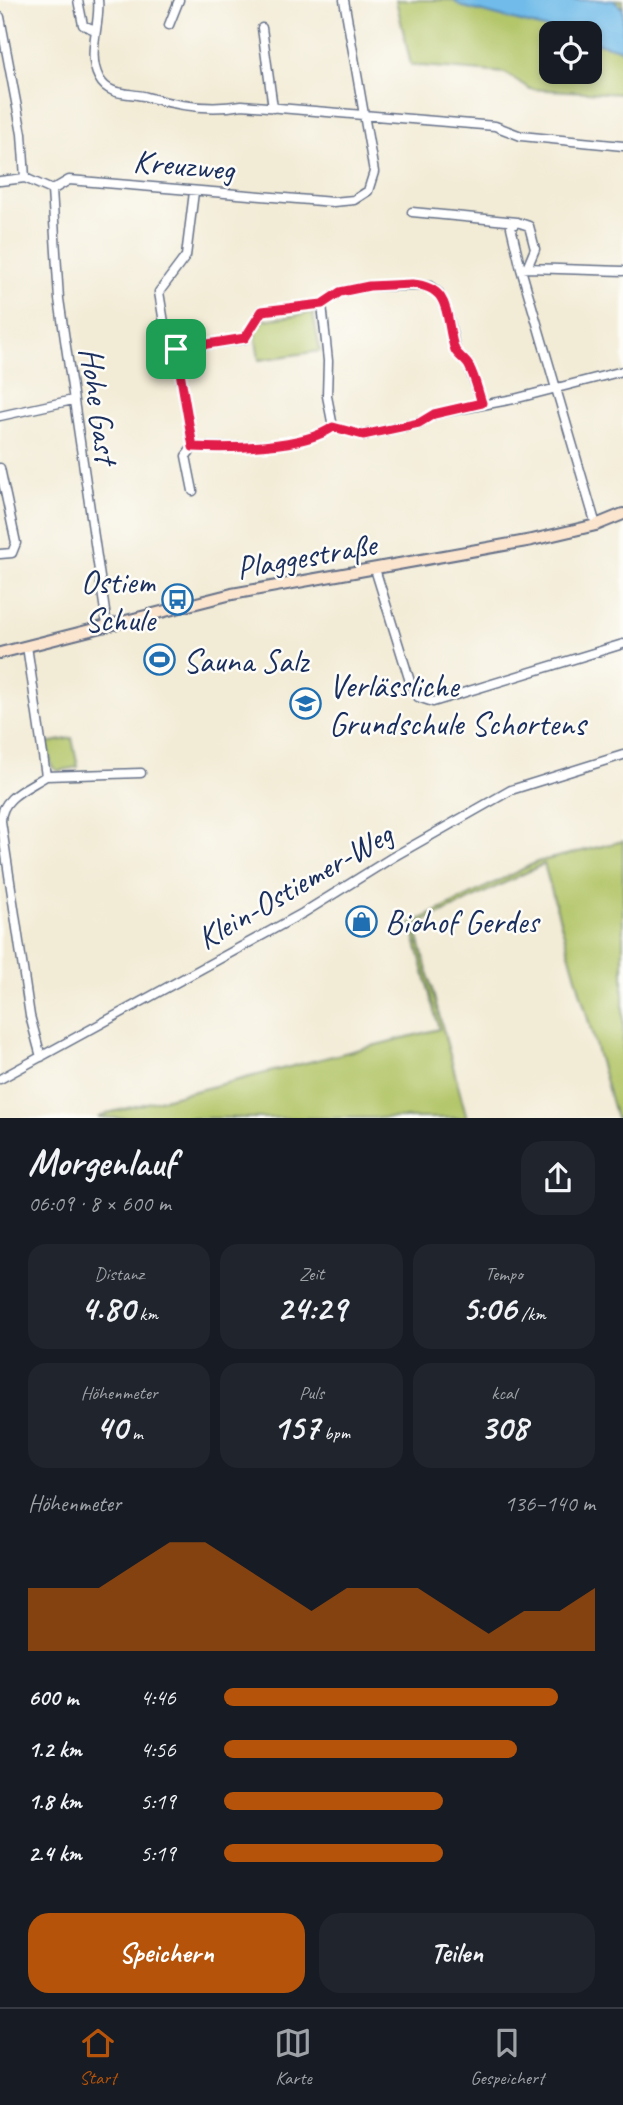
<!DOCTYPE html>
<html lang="de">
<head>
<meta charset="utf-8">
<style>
  :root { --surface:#171b24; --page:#20242c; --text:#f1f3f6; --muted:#9ea1a6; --line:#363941; --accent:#b45309 }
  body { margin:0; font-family:Caveat,sans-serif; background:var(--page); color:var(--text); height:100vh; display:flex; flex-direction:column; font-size:26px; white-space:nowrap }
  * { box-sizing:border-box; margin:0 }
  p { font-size:23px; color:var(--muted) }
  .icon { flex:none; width:38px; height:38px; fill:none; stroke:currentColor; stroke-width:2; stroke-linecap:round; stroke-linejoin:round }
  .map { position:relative; height:1118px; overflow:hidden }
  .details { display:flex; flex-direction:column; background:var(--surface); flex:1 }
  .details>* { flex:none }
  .controls { position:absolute; left:539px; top:21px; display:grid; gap:14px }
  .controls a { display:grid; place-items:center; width:63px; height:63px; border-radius:14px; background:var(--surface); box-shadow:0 4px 10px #0003; font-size:35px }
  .pin { position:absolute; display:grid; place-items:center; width:60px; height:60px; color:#fff; margin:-30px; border-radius:14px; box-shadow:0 4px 10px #0006 }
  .round { display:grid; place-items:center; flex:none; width:74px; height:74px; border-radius:21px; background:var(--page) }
  .overview { display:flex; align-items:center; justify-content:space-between; height:119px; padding:0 28px }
  h1 { font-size:38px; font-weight:700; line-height:52px }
  .figures { display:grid; grid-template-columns:repeat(3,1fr); gap:10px; height:119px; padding:7px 28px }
  .figures div { display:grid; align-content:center; border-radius:18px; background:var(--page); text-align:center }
  .figures b { font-size:35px; font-weight:700 }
  .figures small { font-size:19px; font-weight:400 }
  .figures p { font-size:19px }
  .chart { height:196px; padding:14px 28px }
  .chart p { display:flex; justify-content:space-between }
  .chart svg { width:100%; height:126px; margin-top:7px; fill:var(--accent); opacity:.7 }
  .cta { display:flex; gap:14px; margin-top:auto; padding:14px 28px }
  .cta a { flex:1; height:80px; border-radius:21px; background:var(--accent); color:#fff; font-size:28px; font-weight:700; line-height:80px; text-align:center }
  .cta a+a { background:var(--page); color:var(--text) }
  ul { padding:0 28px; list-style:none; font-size:23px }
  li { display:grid; grid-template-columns:112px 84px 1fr; align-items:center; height:52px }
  li i { height:18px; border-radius:9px; background:var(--accent) }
  .dock { display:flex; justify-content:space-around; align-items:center; height:98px; border-top:2px solid var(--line); background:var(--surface); font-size:19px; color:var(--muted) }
  .dock a { display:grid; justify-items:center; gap:4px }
  .dock .active { color:var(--accent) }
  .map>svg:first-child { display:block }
  .green { fill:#b4c66a; stroke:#687a64; stroke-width:2; fill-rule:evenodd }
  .water { fill:#6fbbe9; stroke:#4575a4; stroke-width:2 }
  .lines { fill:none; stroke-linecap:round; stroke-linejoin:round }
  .street-casing { stroke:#667188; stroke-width:11 }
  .secondary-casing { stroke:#667188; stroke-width:14 }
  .street { stroke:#fff; stroke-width:8 }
  .secondary { stroke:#fbe5cf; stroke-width:10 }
  .route-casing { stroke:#fff; stroke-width:14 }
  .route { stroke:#e11d48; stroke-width:9 }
  .labels { text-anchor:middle; stroke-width:5; stroke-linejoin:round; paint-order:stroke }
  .street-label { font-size:33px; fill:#1b2f5e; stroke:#fdfcf7 }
  .poi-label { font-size:33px; fill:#1b2f5e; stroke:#fdfcf7; text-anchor:start }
</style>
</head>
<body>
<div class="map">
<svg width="623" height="1118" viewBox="0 0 623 1118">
  <rect width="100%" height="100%" fill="#fdfcf7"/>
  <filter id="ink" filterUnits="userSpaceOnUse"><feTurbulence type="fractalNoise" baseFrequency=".0143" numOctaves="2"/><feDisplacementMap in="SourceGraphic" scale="14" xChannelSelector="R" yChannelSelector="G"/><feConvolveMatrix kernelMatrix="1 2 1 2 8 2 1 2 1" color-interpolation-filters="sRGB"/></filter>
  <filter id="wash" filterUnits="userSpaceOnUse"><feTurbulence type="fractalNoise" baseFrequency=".00686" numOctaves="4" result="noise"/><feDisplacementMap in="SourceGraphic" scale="28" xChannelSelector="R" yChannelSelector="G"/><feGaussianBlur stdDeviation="1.57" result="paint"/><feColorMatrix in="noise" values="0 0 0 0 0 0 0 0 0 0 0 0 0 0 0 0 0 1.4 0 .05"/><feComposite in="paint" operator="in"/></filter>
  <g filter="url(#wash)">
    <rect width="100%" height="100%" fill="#f2ebd5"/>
    <!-- green -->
    <path class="green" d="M 396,0 L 623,0 L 623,94 L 530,89 L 505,73 L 411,65 ZM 551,33 L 590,33 L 590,72 L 551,72 Z
      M 313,313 L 320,351 L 259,360 L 255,332 L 264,320 Z
      M 72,738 L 78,767 L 59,771 L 52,767 L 47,743 Z
      M 623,841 L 623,1118 L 616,1118 L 544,864 L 415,926 L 467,1118 L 98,1118 L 108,1113 L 439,1029 L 411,924 L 537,862 Z"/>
    <!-- water -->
    <path class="water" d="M 454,0 L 613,0 L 623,9 L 623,50 L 590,41 L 590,33 L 563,33 L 460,6 Z"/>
  </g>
  <g filter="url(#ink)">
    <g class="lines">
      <defs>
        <path id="street" d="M 78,0 L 83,25 L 95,30
          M 98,0 C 101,25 86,53 99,78 C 109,97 129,92 147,97 C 178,106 209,111 242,105 L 495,126 L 521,136 L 623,146
          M 0,17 L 22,134 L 25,178
          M 169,25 L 179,0
          M 262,28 L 273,108
          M 0,181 L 25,178 L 52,190 L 69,180 L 333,202 L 354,200 L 368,191 L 374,172 L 344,0
          M 52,190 L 59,299 L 107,625
          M 194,192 L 186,256 L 159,292 L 166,335 L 178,360 L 193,447 C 229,448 303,448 333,427 L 363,435 L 419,423 L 434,414 L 514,399 L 623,371
          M 412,212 L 517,222
          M 527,268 L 623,271
          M 521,269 L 527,268 L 535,249 L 529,226 L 517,222 L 511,227 L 521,269 L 596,525
          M 322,304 L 328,361 L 327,396 L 333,427
          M 176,349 L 245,339 L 262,311 L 322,304 L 340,292 L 369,286 L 430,286 L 439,293 L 448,315 L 456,352 L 468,364 L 482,403
          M 0,416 L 73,400
          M 193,447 L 186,456 L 193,491
          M 0,468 L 16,543 L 12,553 L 0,554
          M 375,569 L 412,688 L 418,697 L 433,702 L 623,644
          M 27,646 L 46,776 C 28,788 1,797 1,821 L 30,1016 L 41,1057
          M 46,776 L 141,773
          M 0,1079 L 303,913 L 393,857 L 511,790 L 623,755"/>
        <path id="secondary" d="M 0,653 L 232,594 L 532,540 L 596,525 L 623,514"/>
      </defs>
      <!-- street casing -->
      <use href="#street" class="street-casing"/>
      <!-- secondary casing -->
      <use href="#secondary" class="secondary-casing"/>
      <!-- street -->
      <use href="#street" class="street"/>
      <!-- secondary -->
      <use href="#secondary" class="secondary"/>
    </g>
  </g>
  <g class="lines" filter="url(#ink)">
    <defs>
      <path id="route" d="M 412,284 C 454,287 444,319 455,350 C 458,356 466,360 469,366 C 475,377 478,391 482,403 L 434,414 L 419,423 L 363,435 L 333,427 C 304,448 229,449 193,447 L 176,349 L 245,338 L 262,311 L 322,304 L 340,292 L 369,286 Z"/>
    </defs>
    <!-- route casing -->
    <use href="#route" class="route-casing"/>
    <!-- route -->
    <use href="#route" class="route"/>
  </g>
  <!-- icons -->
  <defs>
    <symbol id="bus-ring" viewBox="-11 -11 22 22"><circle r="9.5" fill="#fdfcf7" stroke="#1f6fb2" stroke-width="1.5"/><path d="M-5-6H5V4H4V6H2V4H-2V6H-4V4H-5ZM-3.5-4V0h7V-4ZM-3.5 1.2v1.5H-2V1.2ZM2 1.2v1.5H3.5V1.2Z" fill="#1f6fb2"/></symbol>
    <symbol id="stadium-ring" viewBox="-11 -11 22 22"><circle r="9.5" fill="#fdfcf7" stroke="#1f6fb2" stroke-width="1.5"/><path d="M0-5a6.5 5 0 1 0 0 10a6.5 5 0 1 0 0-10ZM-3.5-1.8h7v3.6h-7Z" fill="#1f6fb2"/></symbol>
    <symbol id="school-ring" viewBox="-11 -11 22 22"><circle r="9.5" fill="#fdfcf7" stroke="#1f6fb2" stroke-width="1.5"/><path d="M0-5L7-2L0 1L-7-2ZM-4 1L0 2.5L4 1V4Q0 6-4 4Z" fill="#1f6fb2"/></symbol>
    <symbol id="shop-ring" viewBox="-11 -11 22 22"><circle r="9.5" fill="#fdfcf7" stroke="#1f6fb2" stroke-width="1.5"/><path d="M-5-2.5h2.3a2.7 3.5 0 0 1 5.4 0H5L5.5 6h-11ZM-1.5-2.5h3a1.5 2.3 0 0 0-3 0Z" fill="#1f6fb2"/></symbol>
  </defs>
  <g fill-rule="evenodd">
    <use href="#bus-ring" x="160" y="582" width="35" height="35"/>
    <use href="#stadium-ring" x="142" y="642" width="35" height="35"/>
    <use href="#school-ring" x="288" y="686" width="35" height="35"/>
    <use href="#shop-ring" x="344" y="904" width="35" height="35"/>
  </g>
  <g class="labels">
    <!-- street labels -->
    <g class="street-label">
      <text transform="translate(184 164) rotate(5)" y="12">Kreuzweg</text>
      <text transform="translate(100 405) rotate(82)" y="12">Hohe Gast</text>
      <text transform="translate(306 555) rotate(-10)" y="12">Plaggestraße</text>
      <text transform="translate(294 885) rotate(-30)" y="12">Klein-Ostiemer-Weg</text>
    </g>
    <!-- poi labels -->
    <g class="poi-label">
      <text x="155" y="593" text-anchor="end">Ostiem<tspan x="155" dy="38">Schule</tspan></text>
      <text x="183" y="672">Sauna Salz</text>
      <text x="329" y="697">Verlässliche<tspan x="329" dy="38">Grundschule Schortens</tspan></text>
      <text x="385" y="933">Biohof Gerdes</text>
    </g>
  </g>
</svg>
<div class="controls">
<a><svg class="icon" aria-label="locate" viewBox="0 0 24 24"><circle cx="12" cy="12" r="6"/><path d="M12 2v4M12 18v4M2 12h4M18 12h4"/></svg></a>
</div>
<div class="pin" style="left:176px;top:349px;background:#1e9e55"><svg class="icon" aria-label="arrive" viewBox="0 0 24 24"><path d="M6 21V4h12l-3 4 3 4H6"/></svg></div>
</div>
<section class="details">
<div class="overview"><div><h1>Morgenlauf</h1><p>06:09 · 8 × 600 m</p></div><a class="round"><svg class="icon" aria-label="share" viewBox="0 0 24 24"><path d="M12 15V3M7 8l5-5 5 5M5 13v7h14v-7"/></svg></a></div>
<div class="figures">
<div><p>Distanz</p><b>4.80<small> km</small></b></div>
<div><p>Zeit</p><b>24:29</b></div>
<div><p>Tempo</p><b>5:06<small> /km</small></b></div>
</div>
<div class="figures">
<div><p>Höhenmeter</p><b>40<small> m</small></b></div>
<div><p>Puls</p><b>157<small> bpm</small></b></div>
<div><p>kcal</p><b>308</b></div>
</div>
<div class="chart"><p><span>Höhenmeter</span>136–140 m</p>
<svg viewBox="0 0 160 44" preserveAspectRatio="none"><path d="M0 44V22L10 22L20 22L30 14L40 6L50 6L60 14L70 22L80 30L90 22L100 22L110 22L120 30L130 38L140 30L150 30L160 22V44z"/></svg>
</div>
<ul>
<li><b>600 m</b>4:46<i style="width:90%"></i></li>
<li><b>1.2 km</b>4:56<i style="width:79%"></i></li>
<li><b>1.8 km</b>5:19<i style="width:59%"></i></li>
<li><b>2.4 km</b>5:19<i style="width:59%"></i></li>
</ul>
<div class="cta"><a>Speichern</a><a>Teilen</a></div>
</section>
<nav class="dock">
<a class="active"><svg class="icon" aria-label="home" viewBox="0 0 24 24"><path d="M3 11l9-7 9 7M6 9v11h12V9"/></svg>Start</a>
<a><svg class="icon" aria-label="map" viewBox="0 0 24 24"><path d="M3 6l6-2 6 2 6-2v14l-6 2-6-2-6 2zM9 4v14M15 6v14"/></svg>Karte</a>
<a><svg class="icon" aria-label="saved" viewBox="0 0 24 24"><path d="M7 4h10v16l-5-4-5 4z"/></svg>Gespeichert</a>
</nav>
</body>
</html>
